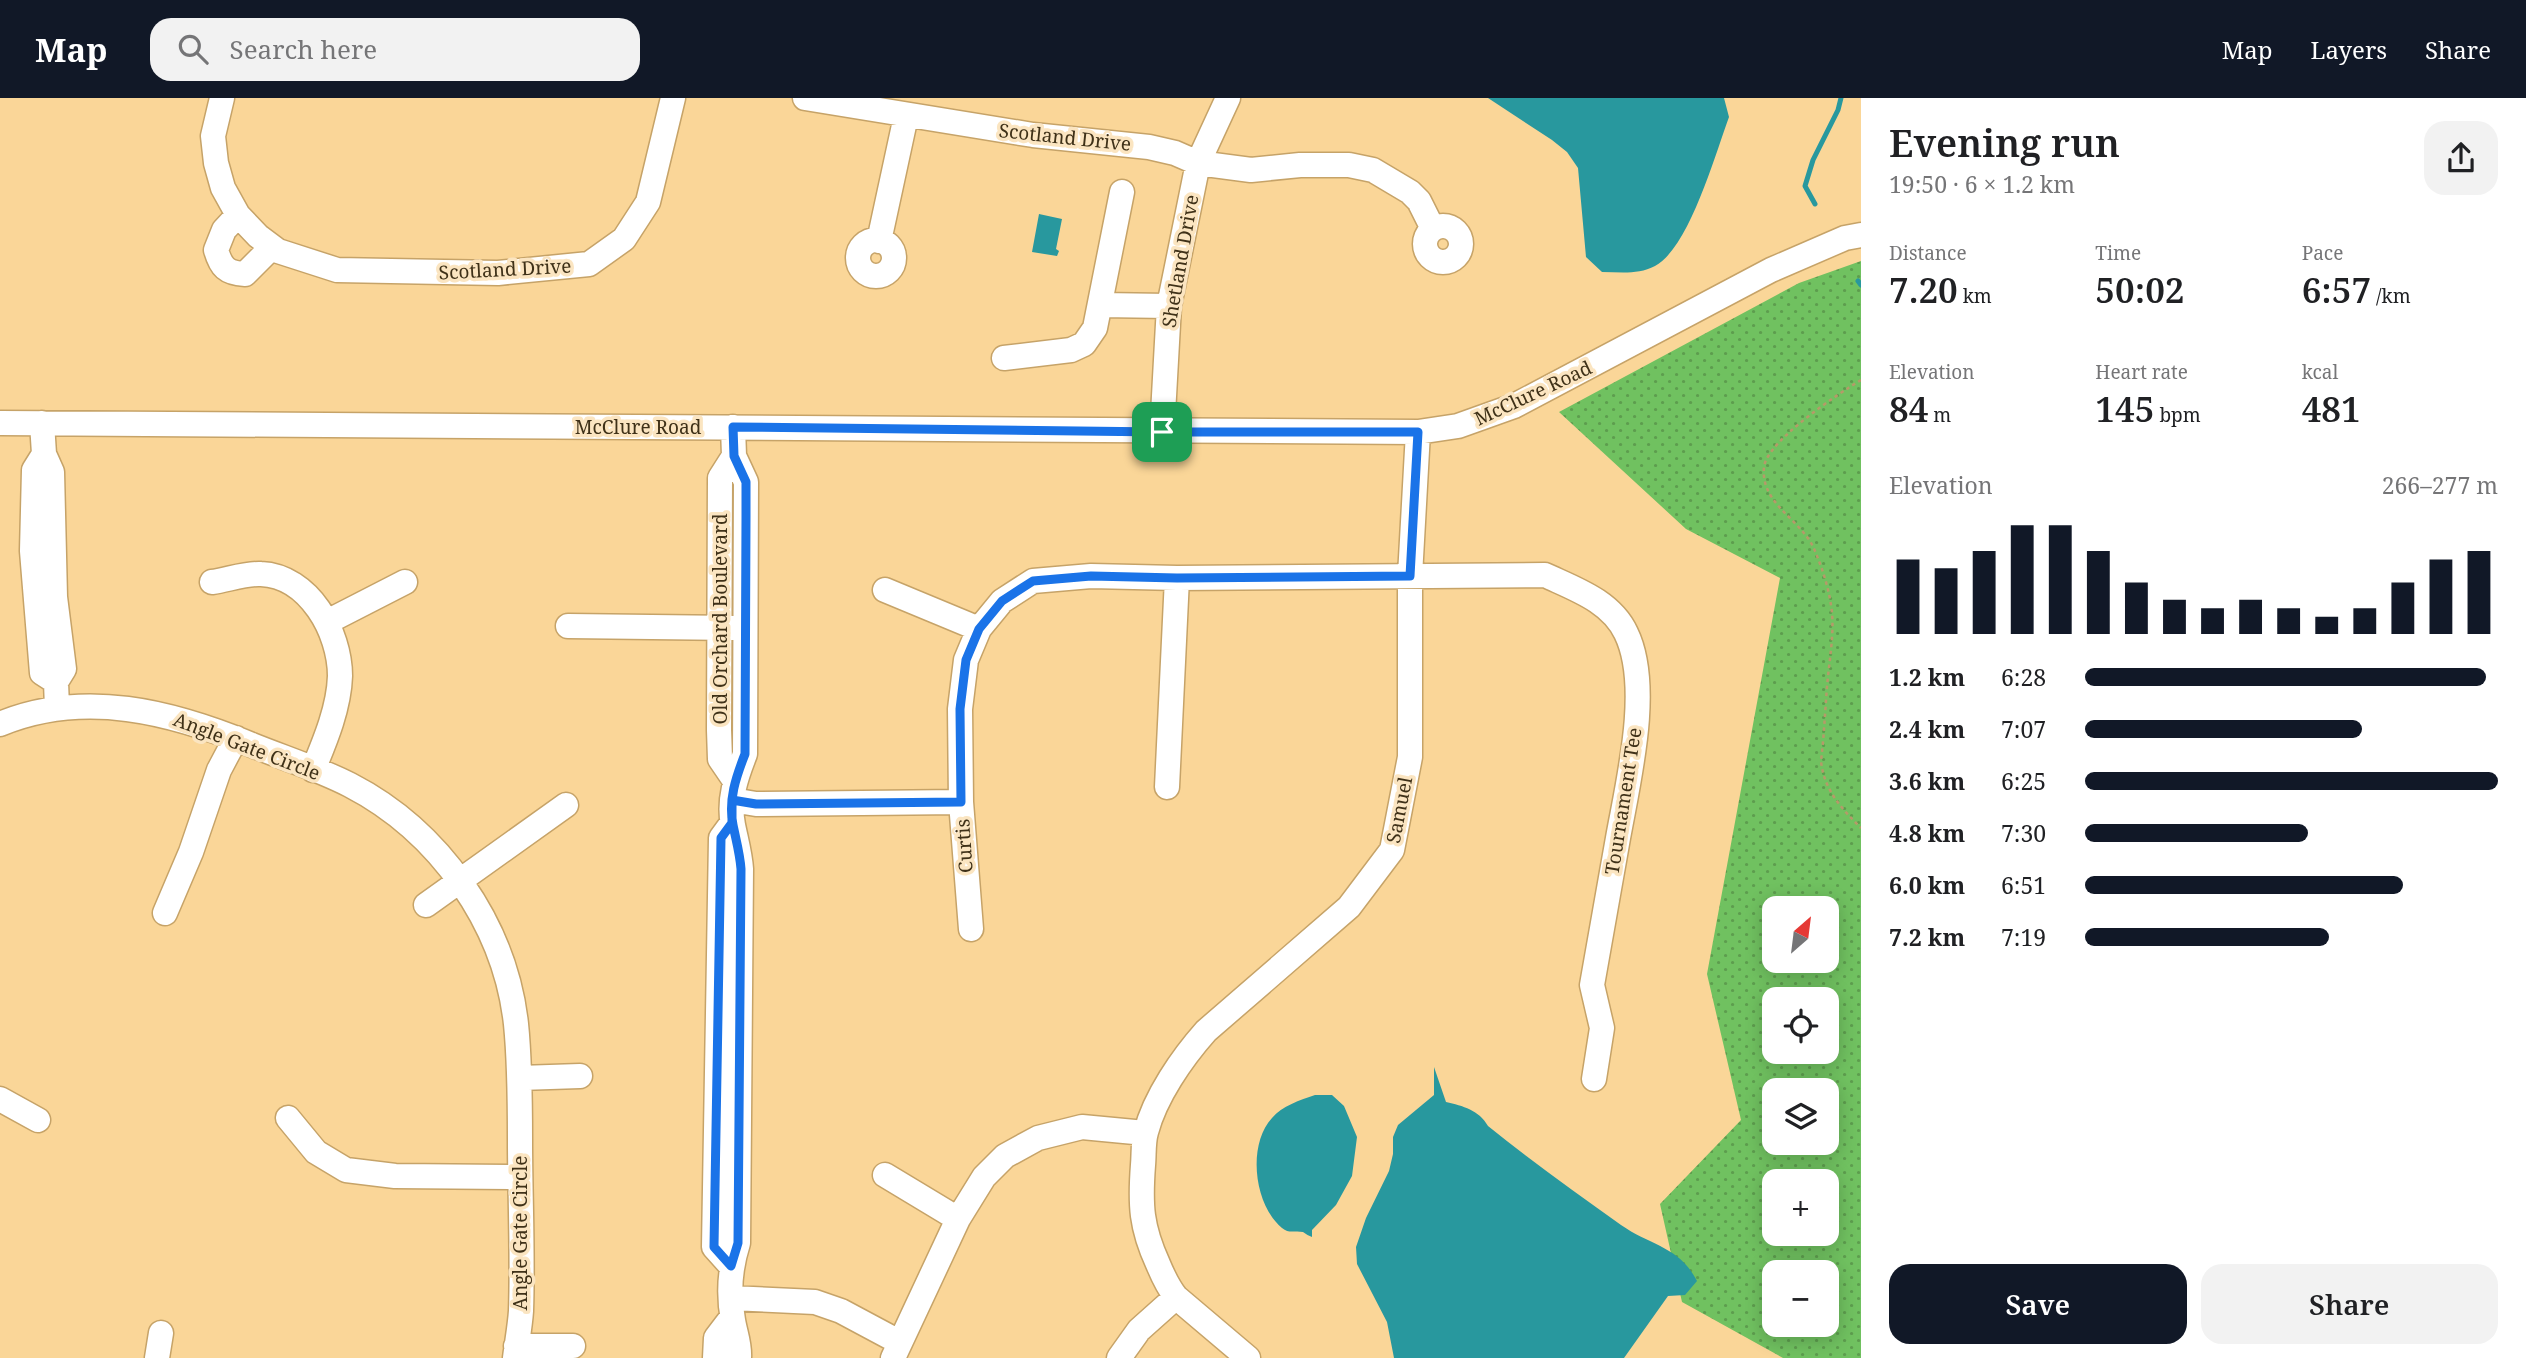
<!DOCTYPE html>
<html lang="en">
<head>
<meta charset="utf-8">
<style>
  :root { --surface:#fff; --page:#f2f2f2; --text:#202124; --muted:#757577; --accent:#111827 }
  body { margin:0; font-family:"Noto Serif",serif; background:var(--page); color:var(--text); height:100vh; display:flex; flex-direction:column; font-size:26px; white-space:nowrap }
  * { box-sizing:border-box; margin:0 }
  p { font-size:23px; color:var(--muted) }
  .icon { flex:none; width:38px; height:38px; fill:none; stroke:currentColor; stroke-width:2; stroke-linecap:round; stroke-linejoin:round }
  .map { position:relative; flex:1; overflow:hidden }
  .drawer { display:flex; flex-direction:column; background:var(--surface); width:665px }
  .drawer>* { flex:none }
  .needle { width:46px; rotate:28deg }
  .controls { position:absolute; left:1762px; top:798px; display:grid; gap:14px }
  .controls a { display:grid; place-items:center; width:77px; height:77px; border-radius:14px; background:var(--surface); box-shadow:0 4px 18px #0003; font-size:35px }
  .pin { position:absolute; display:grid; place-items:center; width:60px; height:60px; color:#fff; margin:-30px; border-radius:14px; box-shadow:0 4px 10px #0006 }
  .round { display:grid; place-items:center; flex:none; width:74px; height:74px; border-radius:21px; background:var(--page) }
  .summary { display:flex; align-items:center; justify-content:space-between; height:119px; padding:0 28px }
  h1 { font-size:38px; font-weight:600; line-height:52px }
  .figures { display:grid; grid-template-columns:repeat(3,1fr); gap:10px; height:119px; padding:7px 28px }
  .figures div { display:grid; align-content:center }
  .figures b { font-size:35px; font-weight:600 }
  .figures small { font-size:19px; font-weight:400 }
  .figures p { font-size:19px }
  .chart { height:196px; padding:14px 28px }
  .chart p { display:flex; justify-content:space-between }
  .chart svg { width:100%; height:126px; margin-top:7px; stroke:var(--accent); stroke-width:6 }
  .primary-button { display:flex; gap:14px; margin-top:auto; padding:14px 28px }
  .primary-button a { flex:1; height:80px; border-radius:21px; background:var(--accent); color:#fff; font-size:28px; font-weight:600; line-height:80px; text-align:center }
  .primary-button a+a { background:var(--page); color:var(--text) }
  ul { padding:0 28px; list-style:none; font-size:23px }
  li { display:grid; grid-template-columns:112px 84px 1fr; align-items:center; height:52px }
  li i { height:18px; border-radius:9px; background:var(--accent) }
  header { display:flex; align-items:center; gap:42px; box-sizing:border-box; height:98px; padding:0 35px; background:var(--accent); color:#fff }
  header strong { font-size:33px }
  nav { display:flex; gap:38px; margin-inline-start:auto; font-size:24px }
  .search { width:490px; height:63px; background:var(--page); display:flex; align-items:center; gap:18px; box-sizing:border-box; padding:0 24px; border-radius:21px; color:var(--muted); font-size:26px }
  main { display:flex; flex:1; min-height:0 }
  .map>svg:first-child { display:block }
  .grass { fill:url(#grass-dots); fill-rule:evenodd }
  .water { fill:#28989e }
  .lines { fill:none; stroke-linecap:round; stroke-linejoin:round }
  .stream { stroke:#28989e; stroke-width:5 }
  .minor-casing { stroke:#c6a368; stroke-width:27 }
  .path { stroke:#b69a69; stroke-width:2.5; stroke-dasharray:3.5 3.5; stroke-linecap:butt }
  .minor { stroke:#fff; stroke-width:24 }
  .route-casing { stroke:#fff; stroke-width:14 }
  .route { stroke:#1a73e8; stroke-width:9 }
  .labels { text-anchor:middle; stroke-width:7; stroke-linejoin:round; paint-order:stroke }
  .street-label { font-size:19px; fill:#3f3118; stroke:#fbe5c1 }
</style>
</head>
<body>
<header>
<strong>Map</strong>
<div class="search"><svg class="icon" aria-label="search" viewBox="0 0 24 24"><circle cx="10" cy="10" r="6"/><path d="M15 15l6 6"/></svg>Search here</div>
<nav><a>Map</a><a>Layers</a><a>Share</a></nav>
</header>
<main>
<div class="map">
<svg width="1861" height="1260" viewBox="0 0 1861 1260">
  <defs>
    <pattern id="grass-dots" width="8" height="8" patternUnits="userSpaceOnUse" patternTransform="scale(1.75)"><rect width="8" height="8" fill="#70c160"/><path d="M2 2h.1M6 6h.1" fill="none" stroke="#5d9d4e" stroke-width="1.8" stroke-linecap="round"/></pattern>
  </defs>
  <rect width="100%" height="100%" fill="#fad698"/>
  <!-- grass -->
  <path class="grass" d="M 1861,163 L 1861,1260 L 1783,1260 L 1682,1204 L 1660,1106 L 1741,1022 L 1707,876 L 1780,480 L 1686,431 L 1559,314 L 1799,185 ZM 1774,810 L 1827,810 L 1827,863 L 1774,863 ZM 1774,901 L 1827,901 L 1827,954 L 1774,954 ZM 1774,992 L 1827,992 L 1827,1045 L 1774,1045 ZM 1774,1083 L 1827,1083 L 1827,1136 L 1774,1136 ZM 1774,1174 L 1827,1174 L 1827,1227 L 1774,1227 Z"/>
  <!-- water -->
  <path class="water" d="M 1488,0 L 1724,0 L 1729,19 C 1715,57 1689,150 1655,168 C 1638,177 1620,174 1602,174 L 1586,159 L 1578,70 L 1567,54 L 1552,42 Z
    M 1039,116 L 1062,121 L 1056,151 L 1059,153 L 1057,158 L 1032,154 Z
    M 1434,969 L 1446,1004 C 1463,1008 1479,1012 1488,1028 C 1531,1063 1576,1095 1621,1127 C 1651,1148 1679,1148 1697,1183 L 1685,1197 L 1668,1198 L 1624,1260 L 1394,1260 L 1387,1224 L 1357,1166 L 1356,1149 L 1366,1120 L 1389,1073 L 1393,1056 L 1393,1039 L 1398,1027 L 1434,997 Z
    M 1315,997 L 1332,997 L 1344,1008 L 1357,1039 L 1352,1078 L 1336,1107 L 1312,1132 L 1312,1139 C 1309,1138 1306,1136 1303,1134 C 1295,1132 1289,1136 1282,1130 C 1254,1107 1247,1047 1272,1020 C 1282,1008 1300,1002 1315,997 Z"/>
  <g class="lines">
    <!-- stream -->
    <path class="stream" d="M 1815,106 L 1805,88 L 1813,62 L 1838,12 L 1841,0
      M 1858,183 L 1861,187"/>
    <defs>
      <path id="minor" d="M 222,0 L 213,38 L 216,65 L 223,90 L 238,117 L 258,138 L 278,153 L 337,172 L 498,175 L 589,166 L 624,141 L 648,104 L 673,0
        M 805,0 L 1033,37 L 1149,49 L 1175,55 L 1198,65 L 1251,72 L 1300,67 L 1349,67 L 1373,72 L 1410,94 L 1419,103 L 1433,131
        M 238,117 L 224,132 L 216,152 C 221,169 226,175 245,176 L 272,149
        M1425 146a18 18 0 1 1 36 0a18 18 0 1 1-36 0Z
        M858 160a18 18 0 1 1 36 0a18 18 0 1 1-36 0Z
        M 879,143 L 906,18
        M 1101,207 L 1169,208
        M 1004,260 L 1071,252 L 1084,246 L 1095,230 L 1122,94
        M 0,325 L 1418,334 L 1458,328 L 1514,308 L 1771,172 L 1845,140 L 1861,137
        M 42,325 L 44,356 L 52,374 L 55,499 L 64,571 L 56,584 L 57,610
        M 733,329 L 734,358 L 746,384 L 745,656 C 736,679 728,702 733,727 C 736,742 740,756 741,771 L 738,1145 C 730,1170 728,1196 733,1222 C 735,1235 740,1246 739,1260
        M 1162,334 L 1169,208 L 1198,65 L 1228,0
        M 44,356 L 34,372 L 32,453 L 42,575 L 56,584
        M 734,358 L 720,380 L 719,632 L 720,661 L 735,683
        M 212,484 C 227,482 246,475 261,476 C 309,478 340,534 340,578 C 339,610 325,643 313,672
        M 885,492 L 979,531
        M 327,524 L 405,484
        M 568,528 L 735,530
        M 0,626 C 84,591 172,614 252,647 C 284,660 319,671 350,687 C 439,733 505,826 516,926 C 520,965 520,1004 520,1043 C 520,1099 523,1156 521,1213 C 520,1228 517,1244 515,1260
        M 1167,689 L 1177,480
        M 732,702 L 756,706 L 961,704
        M 426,807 L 566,707
        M 165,815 L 191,754 L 219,672 L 236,640
        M 971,831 L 961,704 L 960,611 L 966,562 L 979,531 L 1002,503 L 1033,483 L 1091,478 L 1177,480 L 1545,477 C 1575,491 1611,503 1626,535 C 1652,588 1628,684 1618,740 C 1609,789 1601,838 1592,887 L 1602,930 L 1594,981
        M 520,980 L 580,978
        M 0,1001 L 38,1022
        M 288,1020 L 316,1054 L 346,1072 L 395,1078 L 520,1079
        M 885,1077 L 958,1121
        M 731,1168 L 714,1149 L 721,740 L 732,725
        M 731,1200 L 815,1204 L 841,1213 L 899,1244
        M 516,1248 L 573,1248
        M 157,1260 L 161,1235
        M 715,1260 L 716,1240 L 732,1219
        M 893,1260 L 958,1121 L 984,1079 L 1005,1058 L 1038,1040 L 1082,1029 L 1145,1035
        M 1119,1260 L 1139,1232 L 1176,1199
        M 1248,1260 L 1176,1199 C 1168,1189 1163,1178 1158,1166 C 1141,1129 1140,1107 1143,1067 C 1144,1056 1143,1044 1146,1034 C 1155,999 1182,960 1206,933 L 1349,809 L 1392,752 L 1410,659 L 1410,478 L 1418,334"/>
    </defs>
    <!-- minor casing -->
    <use href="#minor" class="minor-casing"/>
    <!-- path -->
    <path class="path" d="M 1861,282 C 1838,296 1767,343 1764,369 C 1760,407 1803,422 1815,453 C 1823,472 1830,494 1832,515 C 1834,539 1829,564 1827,589 C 1825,614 1824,638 1821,663 C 1824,692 1841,710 1861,730"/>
    <!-- minor -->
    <use href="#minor" class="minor"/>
  </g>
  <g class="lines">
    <defs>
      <path id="route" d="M 1162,334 L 733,329 L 734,358 L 746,384 L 746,419 L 745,656 C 736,679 728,702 733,727 C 736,742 740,756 741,771 L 738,1145 L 731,1168 L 714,1149 L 721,740 L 732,725 L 732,702 L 756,706 L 961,704 L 960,611 L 966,562 L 979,531 L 1002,503 L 1033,483 L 1091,478 L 1177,480 L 1410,478 L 1418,334 L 1162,334"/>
    </defs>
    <!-- route casing -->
    <use href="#route" class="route-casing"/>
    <!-- route -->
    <use href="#route" class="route"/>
  </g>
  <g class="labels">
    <!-- street labels -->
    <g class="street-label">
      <text transform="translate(1065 39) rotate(6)" y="7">Scotland Drive</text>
      <text transform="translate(1180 163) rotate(-80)" y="7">Shetland Drive</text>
      <text transform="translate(505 171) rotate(-3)" y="7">Scotland Drive</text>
      <text transform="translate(1533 295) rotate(-25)" y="7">McClure Road</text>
      <text x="638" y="336">McClure Road</text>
      <text transform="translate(720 521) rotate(-90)" y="7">Old Orchard Boulevard</text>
      <text transform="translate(247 648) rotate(21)" y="7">Angle Gate Circle</text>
      <text transform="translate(1623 703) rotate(-81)" y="7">Tournament Tee</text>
      <text transform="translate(1399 712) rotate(-79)" y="7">Samuel</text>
      <text transform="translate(964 748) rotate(-94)" y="7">Curtis</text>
      <text transform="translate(520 1135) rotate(-90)" y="7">Angle Gate Circle</text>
    </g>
  </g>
</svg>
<div class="controls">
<a><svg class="needle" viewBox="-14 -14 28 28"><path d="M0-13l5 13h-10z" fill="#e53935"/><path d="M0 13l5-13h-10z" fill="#757577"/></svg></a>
<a><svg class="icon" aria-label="locate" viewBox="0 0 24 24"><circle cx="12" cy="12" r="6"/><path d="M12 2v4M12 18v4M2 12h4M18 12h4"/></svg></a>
<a><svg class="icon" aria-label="layers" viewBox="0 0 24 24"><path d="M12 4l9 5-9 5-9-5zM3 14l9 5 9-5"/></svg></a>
<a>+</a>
<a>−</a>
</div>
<div class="pin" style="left:1162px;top:334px;background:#1e9e55"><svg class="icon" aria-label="arrive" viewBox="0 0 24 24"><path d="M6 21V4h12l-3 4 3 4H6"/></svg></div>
</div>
<section class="drawer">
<div class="summary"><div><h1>Evening run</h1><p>19:50 · 6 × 1.2 km</p></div><a class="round"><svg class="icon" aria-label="share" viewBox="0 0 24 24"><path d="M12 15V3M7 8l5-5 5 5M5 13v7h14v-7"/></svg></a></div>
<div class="figures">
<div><p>Distance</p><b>7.20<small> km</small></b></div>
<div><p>Time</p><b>50:02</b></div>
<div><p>Pace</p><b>6:57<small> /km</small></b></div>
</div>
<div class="figures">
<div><p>Elevation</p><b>84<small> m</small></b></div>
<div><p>Heart rate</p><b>145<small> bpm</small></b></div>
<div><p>kcal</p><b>481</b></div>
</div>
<div class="chart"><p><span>Elevation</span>266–277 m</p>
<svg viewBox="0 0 160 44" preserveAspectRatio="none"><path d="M5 44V18M15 44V21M25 44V15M35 44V6M45 44V6M55 44V15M65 44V26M75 44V32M85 44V35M95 44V32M105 44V35M115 44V38M125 44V35M135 44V26M145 44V18M155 44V15"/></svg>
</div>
<ul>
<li><b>1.2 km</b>6:28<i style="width:97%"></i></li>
<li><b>2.4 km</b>7:07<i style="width:67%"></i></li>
<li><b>3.6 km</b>6:25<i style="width:100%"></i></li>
<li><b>4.8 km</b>7:30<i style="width:54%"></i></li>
<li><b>6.0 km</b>6:51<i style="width:77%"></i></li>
<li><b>7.2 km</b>7:19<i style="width:59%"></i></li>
</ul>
<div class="primary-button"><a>Save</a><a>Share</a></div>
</section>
</main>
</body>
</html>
